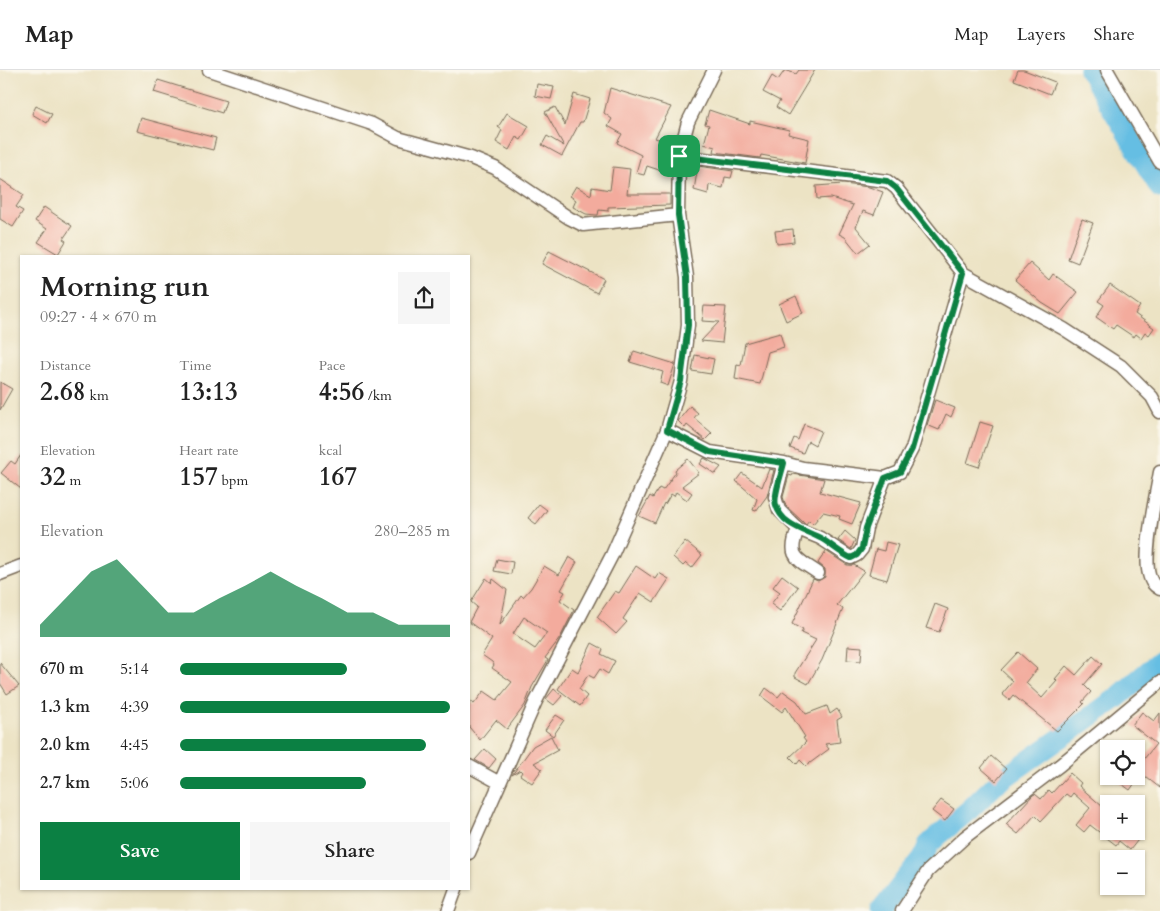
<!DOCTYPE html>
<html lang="en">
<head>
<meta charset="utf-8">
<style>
  :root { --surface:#fff; --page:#f6f6f6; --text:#222; --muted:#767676; --line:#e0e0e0; --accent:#0b8043 }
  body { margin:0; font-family:Cardo,serif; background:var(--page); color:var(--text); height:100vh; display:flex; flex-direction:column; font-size:19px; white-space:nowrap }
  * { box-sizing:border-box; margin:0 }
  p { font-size:16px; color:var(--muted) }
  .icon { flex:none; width:28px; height:28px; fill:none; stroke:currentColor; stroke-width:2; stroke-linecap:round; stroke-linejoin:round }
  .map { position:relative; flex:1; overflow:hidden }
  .side { position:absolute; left:20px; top:185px; width:450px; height:635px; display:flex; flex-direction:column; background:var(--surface); border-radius:0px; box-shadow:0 1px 4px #0004 }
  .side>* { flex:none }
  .buttons { position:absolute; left:1100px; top:670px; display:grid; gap:10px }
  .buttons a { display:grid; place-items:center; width:45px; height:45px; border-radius:0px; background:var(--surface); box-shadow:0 1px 4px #0004; font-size:25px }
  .pin { position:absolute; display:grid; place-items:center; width:42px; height:42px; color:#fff; margin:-21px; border-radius:10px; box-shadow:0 2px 8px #0006 }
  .round { display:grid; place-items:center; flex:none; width:52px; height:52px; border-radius:0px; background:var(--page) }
  .headline { display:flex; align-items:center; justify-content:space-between; height:85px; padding:0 20px }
  h1 { font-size:28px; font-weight:700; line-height:38px }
  .figures { display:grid; grid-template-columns:repeat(3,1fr); gap:8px; height:85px; padding:5px 20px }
  .figures div { display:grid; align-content:center }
  .figures b { font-size:25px; font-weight:700 }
  .figures small { font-size:14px; font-weight:400 }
  .figures p { font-size:14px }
  .chart { height:140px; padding:10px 20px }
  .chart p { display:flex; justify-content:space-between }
  .chart svg { width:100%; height:90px; margin-top:5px; fill:var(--accent); opacity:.7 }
  .action { display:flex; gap:10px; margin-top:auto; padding:10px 20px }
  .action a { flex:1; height:58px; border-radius:0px; background:var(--accent); color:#fff; font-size:20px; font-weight:700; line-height:58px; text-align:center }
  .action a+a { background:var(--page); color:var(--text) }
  ul { padding:0 20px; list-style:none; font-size:16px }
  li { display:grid; grid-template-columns:80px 60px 1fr; align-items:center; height:38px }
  li i { height:12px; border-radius:6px; background:var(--accent) }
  header { display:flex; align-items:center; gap:30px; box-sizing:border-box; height:70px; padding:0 25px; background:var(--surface); border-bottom:1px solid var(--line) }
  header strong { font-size:24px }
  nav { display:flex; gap:28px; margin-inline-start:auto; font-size:18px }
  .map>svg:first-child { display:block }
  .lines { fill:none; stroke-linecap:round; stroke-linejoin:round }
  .river { stroke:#65bee3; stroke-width:21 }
  .building { fill:#f3ab9d; fill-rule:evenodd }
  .minor-casing { stroke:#796b58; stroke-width:15 }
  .minor { stroke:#fff; stroke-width:12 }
  .route-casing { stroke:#fff; stroke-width:10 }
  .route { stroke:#0b8043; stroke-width:6 }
</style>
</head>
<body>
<header>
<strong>Map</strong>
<nav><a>Map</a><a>Layers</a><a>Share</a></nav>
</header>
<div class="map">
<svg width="1160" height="841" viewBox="0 0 1160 841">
  <rect width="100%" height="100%" fill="#fbf7ec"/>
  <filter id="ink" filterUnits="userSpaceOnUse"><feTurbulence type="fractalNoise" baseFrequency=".02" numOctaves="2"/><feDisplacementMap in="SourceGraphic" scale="10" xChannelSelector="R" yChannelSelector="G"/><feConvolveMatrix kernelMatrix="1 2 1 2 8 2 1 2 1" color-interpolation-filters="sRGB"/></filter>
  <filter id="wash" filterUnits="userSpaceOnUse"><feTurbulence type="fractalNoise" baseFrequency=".0096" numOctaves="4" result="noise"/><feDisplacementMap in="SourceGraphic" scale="20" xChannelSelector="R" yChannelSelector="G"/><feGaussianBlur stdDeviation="1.12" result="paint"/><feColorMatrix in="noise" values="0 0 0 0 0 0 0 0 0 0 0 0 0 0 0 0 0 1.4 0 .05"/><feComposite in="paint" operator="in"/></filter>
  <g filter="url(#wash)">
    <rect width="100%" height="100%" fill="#ece3c4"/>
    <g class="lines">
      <!-- river -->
      <path class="river" d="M 1089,0 L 1160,118
        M 881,841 L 925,784 L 928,775 L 939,765 L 968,741 L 997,713 L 1117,628 L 1160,591"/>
    </g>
    <g id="blocks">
      <!-- building -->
      <path class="building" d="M 785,0 L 796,4 L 799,0 L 815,0 L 788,45 L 776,37 L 780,31 L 763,22 L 772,6 L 778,10 Z
        M 1018,0 L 1024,0 L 1055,12 L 1050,24 L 1014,10 Z
        M 158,10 L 226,31 L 222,43 L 154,22 Z
        M 537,14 L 554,17 L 551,29 L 535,26 Z
        M 610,18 L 671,37 L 655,68 L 669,72 L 659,100 L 647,96 L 644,105 L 636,103 L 641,85 L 617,73 L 622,64 L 608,56 L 612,49 L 604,43 Z
        M 574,24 L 590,29 L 583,52 L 580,52 L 562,86 L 542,75 L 547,66 L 564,76 L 545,42 L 555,37 L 565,55 Z
        M 36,36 L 52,44 L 47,53 L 32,44 Z
        M 709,40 L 750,54 L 750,51 L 789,60 L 788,64 L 809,69 L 805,93 L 761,85 L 760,88 L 714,82 L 715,77 L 704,74 L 709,55 L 705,54 Z
        M 507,43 L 529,56 L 521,70 L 516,67 L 509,80 L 496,72 L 502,60 L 498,57 Z
        M 141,48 L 216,68 L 213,80 L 137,61 Z
        M 698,96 L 733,101 L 731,108 L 725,107 L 723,118 L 709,115 L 708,124 L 694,120 Z
        M 613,97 L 630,99 L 627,124 L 670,124 L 670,135 L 608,137 L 608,141 L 599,140 L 598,145 L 596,145 L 586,144 L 573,137 L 576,130 L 570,126 L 576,116 L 591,125 L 592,117 L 610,120 Z
        M 0,109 L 24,125 L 16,137 L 23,141 L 13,157 L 0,149 Z
        M 843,114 L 869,117 L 883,122 L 874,145 L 863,141 L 856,157 L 870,174 L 858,183 L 845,167 L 839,164 L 853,135 L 831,128 L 817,129 L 816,116 Z
        M 44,137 L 72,156 L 63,169 L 66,171 L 58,184 L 38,172 L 47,159 L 35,151 Z
        M 1082,149 L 1093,153 L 1078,193 L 1068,189 Z
        M 793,159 L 794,172 L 777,174 L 775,161 Z
        M 549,181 L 604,209 L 597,223 L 542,194 Z
        M 1030,193 L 1049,210 L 1053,204 L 1078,222 L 1060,244 L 1042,233 L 1015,210 Z
        M 1110,215 L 1140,236 L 1135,244 L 1154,258 L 1149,265 L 1145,262 L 1141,268 L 1136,264 L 1134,267 L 1116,255 L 1113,259 L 1096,247 L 1104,235 L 1098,231 Z
        M 796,226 L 803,243 L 786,251 L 779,234 Z
        M 704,236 L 726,237 L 722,273 L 701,271 L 719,252 L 702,251 Z
        M 780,263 L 784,277 L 768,282 L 760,314 L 735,309 L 737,294 L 741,295 L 745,273 Z
        M 634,281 L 675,294 L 668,316 L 660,313 L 663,302 L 630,292 Z
        M 695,285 L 714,289 L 711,304 L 692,301 Z
        M 0,312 L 12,319 L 0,340 Z
        M 935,330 L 955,338 L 951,347 L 946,344 L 939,360 L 927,355 Z
        M 690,336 L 698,343 L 694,348 L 712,363 L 705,370 L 687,355 L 685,358 L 678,351 Z
        M 980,352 L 993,356 L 979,397 L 967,393 Z
        M 804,354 L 821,361 L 815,375 L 808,371 L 803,383 L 790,378 L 794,368 L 798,370 Z
        M 21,385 L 21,419 L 1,403 L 11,391 L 15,394 Z
        M 704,388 L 721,397 L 715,404 L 700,394 Z
        M 688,389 L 699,403 L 682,416 L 692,423 L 687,430 L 676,422 L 674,426 L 671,424 L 665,434 L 664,433 L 655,453 L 639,446 L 650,426 L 653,428 L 659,418 L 663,420 L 676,402 L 675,400 Z
        M 769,399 L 774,400 L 767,426 L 756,441 L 753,440 L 757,429 L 736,411 L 742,403 L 762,417 Z
        M 793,404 L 824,409 L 820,422 L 861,433 L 852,454 L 839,449 L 840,446 L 823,442 L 813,454 L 809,450 L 806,454 L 803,452 L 786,436 L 783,427 L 789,405 L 792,406 Z
        M 539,434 L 547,440 L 536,454 L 528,448 Z
        M 845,461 L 855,470 L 851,479 L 838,470 Z
        M 685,471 L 702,485 L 692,498 L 686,493 L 683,496 L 673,487 Z
        M 886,472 L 898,475 L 887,510 L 869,505 L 876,479 L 884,481 Z
        M 826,481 L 847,495 L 854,495 L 864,501 L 837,535 L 843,539 L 822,590 L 808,614 L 795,607 L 795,603 L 816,570 L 801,563 L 803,560 L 792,554 L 813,509 L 818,511 L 825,507 L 825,499 L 818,493 Z
        M 569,487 L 577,492 L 561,520 L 565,522 L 560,530 L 574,540 L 560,568 L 545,588 L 548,590 L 532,617 L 525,635 L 507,659 L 496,650 L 480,670 L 469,657 L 469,630 L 474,634 L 484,621 L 497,630 L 512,612 L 492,598 L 494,595 L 492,592 L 482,585 L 492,569 L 469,552 L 477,537 L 471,532 L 486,508 L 492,513 L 493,509 L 507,520 L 500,555 L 521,525 L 523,527 L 531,518 L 544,496 L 559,505 ZM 524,547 L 547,563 L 535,579 L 513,564 Z
        M 497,489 L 513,492 L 511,504 L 494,501 Z
        M 636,496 L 655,509 L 659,503 L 669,509 L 654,532 L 640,523 L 623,549 L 627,552 L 616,564 L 597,547 L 615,521 L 619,523 Z
        M 782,505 L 798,517 L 780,541 L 771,534 L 780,522 L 773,517 Z
        M 935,534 L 948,539 L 939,562 L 926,558 Z
        M 592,573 L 603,579 L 601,584 L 615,591 L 608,604 L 600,599 L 594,608 L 588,605 L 579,619 L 587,626 L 580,636 L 558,619 L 572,598 L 578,602 Z
        M 848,576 L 862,577 L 861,591 L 847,590 Z
        M 1018,582 L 1037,599 L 1026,613 L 1042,628 L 1057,611 L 1055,609 L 1066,596 L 1076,605 L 1093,586 L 1102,594 L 1084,615 L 1091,622 L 1082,632 L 1084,634 L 1057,661 L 1013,625 L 1009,630 L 1002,624 L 1013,611 L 1001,600 Z
        M 0,593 L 19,616 L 7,624 L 0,613 Z
        M 766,618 L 778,627 L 783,621 L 797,631 L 806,644 L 827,636 L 830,644 L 837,639 L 842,647 L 837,650 L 840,672 L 825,674 L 829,679 L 806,696 L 800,690 L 797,694 L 790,687 L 806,672 L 803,668 L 805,667 L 786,637 L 782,642 L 761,626 Z
        M 554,619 L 562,626 L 554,635 L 546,629 Z
        M 1142,642 L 1154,651 L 1160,643 L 1160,718 L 1136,699 L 1156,674 L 1132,655 Z
        M 556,645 L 564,650 L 553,666 L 545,660 Z
        M 551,666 L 558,680 L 534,693 L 542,699 L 532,713 L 520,705 L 522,702 L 520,700 L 512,705 L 533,676 Z
        M 485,679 L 496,689 L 489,698 L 475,690 Z
        M 991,686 L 1006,699 L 996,711 L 981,698 Z
        M 1070,703 L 1081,713 L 1079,716 L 1103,737 L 1109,731 L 1109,761 L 1135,761 L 1141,766 L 1130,780 L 1119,771 L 1116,775 L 1090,755 L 1084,762 L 1076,755 L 1090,738 L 1073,723 L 1070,727 L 1066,724 L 1041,751 L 1035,745 L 1018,764 L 1006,754 L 1033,725 L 1035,724 L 1041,729 L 1049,720 L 1052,723 Z
        M 1123,706 L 1140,706 L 1130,720 L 1119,712 Z
        M 941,730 L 954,739 L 945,751 L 932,741 Z"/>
    </g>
  </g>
  <g filter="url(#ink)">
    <use href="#blocks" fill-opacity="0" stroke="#796b58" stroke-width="1"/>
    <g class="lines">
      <defs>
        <path id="minor" d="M 209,0 L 372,54 L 398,68 L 471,88 L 495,98 L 569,148 L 583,155 L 678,145
          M 1107,0 L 1160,92
          M 679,86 L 887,111 L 896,118 L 963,203 L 1064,259 L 1121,296 L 1152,327 L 1160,342
          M 667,360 L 710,382 L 784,393 L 803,398 L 885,408 L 900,402 L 912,379 L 963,203
          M 784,393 L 775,427 L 779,440 L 798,459 L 820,468 L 851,488 L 857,485 L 862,479 L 866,458 L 885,408
          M 1160,402 C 1156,425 1143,484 1149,504 C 1151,512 1153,515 1160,519
          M 798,459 C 787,487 796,488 818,503
          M 0,504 L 21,496
          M 469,696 L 498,712
          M 469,783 L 536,631 L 612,485 L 667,360 L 681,311 L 688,255 L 687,207 L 678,145 L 679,86 L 688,52 L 714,0
          M 448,841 L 456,819
          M 902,841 L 928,801 L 965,767 L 1060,695 L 1160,612"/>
      </defs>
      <!-- minor casing -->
      <use href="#minor" class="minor-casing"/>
      <!-- minor -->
      <use href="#minor" class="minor"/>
    </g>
  </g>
  <g class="lines" filter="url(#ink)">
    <defs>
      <path id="route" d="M 679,86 L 887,111 L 896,118 L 963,203 L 912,379 L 900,402 L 885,408 L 866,458 L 862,478 L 857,485 L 851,488 C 840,483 832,475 822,469 C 806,460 782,456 776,435 C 773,427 782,402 784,393 L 710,382 L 667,360 L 681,311 L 688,255 L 687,207 L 678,145 Z"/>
    </defs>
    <!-- route casing -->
    <use href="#route" class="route-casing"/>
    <!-- route -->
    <use href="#route" class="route"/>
  </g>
</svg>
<div class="buttons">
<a><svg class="icon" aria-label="locate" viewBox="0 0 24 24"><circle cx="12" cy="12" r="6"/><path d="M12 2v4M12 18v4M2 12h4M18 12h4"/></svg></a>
<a>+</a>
<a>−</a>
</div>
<div class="pin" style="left:679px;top:86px;background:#1e9e55"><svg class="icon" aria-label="arrive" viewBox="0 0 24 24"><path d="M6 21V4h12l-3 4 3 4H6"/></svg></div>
<section class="side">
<div class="headline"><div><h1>Morning run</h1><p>09:27 · 4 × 670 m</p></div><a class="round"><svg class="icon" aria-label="share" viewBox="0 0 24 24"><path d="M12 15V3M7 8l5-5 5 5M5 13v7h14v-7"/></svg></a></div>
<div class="figures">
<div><p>Distance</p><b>2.68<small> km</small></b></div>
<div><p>Time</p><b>13:13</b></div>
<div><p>Pace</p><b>4:56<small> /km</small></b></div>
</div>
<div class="figures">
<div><p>Elevation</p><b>32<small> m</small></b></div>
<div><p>Heart rate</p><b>157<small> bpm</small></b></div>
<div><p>kcal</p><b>167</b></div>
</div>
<div class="chart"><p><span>Elevation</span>280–285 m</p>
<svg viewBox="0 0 160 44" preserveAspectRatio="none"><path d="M0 44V38L10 25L20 12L30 6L40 19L50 32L60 32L70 25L80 19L90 12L100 19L110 25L120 32L130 32L140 38L150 38L160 38V44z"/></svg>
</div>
<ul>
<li><b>670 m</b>5:14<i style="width:62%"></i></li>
<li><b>1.3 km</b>4:39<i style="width:100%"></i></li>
<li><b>2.0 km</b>4:45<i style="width:91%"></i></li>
<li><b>2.7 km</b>5:06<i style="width:69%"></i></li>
</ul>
<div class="action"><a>Save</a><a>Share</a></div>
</section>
</div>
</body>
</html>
